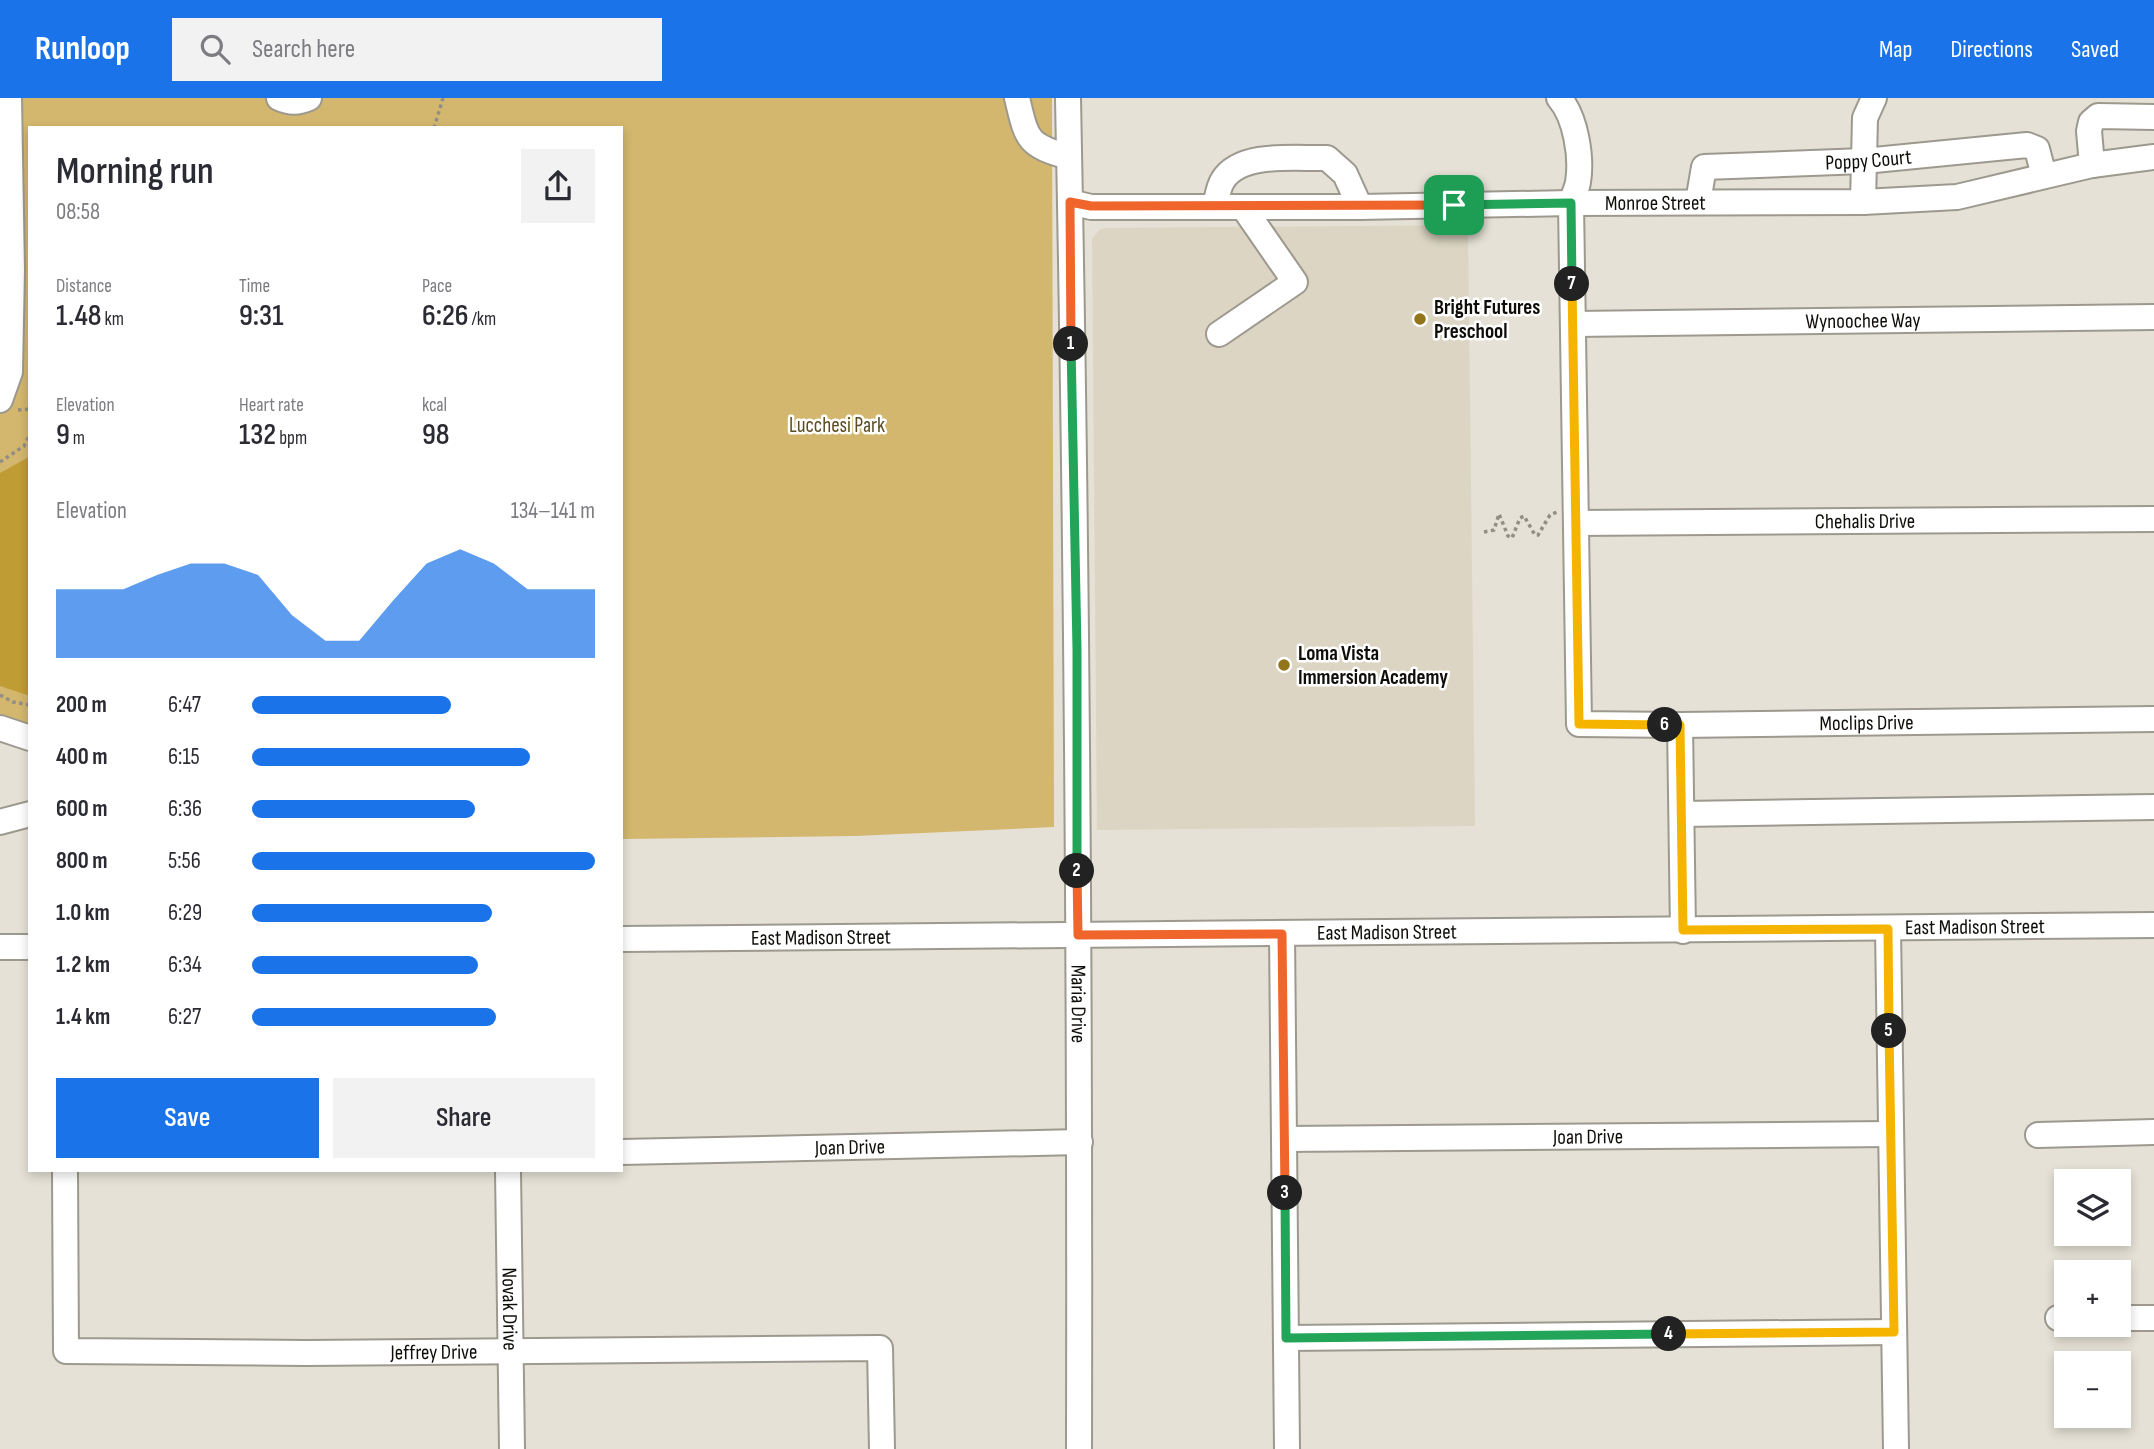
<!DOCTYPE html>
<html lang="en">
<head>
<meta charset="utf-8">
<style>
  :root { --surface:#fff; --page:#f2f2f3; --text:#2b2b33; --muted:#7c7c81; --accent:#1a73e8 }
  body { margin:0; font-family:"Sofia Sans Condensed",sans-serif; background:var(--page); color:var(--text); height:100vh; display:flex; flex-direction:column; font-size:26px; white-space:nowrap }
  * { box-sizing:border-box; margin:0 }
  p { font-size:23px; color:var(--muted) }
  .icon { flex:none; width:38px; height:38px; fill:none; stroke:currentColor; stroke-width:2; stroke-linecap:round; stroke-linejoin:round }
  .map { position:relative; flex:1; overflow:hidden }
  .side { position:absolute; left:28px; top:28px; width:595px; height:1046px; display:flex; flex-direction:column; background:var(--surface); border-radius:0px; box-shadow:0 4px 10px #0003 }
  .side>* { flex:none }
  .fabs { position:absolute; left:2054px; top:1071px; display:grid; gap:14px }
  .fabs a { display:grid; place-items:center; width:77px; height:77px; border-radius:0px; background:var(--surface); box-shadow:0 4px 10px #0003; font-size:35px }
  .pin { position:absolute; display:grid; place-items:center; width:60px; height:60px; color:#fff; margin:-30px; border-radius:14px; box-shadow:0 4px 10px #0006 }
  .km { position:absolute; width:35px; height:35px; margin:-18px; border-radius:50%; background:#222; color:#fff; font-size:19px; line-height:35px; text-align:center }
  .round { display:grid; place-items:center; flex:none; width:74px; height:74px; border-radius:0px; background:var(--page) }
  .headline { display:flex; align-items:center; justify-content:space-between; height:119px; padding:0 28px }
  h1 { font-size:38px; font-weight:600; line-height:52px }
  .figures { display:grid; grid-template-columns:repeat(3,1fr); gap:10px; height:119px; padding:7px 28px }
  .figures div { display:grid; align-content:center }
  .figures b { font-size:30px; font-weight:600 }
  .figures small { font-size:19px; font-weight:400 }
  .figures p { font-size:19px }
  .chart { height:196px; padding:14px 28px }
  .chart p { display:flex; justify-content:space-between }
  .chart svg { width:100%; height:126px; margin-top:7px; fill:var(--accent); opacity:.7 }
  .button { display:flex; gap:14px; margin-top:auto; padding:14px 28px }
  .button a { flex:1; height:80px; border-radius:0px; background:var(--accent); color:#fff; font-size:28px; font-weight:600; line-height:80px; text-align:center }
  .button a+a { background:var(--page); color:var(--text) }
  ul { padding:0 28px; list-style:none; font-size:23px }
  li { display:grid; grid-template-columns:112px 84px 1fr; align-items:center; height:52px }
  li i { height:18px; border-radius:9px; background:var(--accent) }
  header { display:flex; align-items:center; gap:42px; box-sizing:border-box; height:98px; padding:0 35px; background:var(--accent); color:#fff }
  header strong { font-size:33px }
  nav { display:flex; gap:38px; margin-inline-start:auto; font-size:24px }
  .search { width:490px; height:63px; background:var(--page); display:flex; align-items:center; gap:18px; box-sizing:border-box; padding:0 24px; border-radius:0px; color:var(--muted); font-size:26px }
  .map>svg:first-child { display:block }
  .built { fill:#dcd5c3 }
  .green { fill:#d3b76e }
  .water { fill:#c09c34 }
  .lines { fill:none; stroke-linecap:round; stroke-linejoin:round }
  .minor-casing { stroke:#9d998e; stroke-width:28 }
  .path { stroke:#918e85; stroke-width:3.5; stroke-dasharray:3.5 3.5; stroke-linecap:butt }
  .minor { stroke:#fff; stroke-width:24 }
  .split-1-casing { stroke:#fff; stroke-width:14 }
  .split-2-casing { stroke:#fff; stroke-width:14 }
  .split-3-casing { stroke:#fff; stroke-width:14 }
  .split-4-casing { stroke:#fff; stroke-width:14 }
  .split-5-casing { stroke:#fff; stroke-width:14 }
  .split-6-casing { stroke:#fff; stroke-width:14 }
  .split-7-casing { stroke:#fff; stroke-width:14 }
  .split-8-casing { stroke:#fff; stroke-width:14 }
  .split-1 { stroke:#f0652b; stroke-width:9 }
  .split-2 { stroke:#22a559; stroke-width:9 }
  .split-3 { stroke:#f0652b; stroke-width:9 }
  .split-4 { stroke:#22a559; stroke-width:9 }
  .split-5 { stroke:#f5b400; stroke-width:9 }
  .split-6 { stroke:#f5b400; stroke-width:9 }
  .split-7 { stroke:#f5b400; stroke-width:9 }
  .split-8 { stroke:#22a559; stroke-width:9 }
  .poi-dot { fill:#92741b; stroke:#fff; stroke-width:2.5 }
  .labels { text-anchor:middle; stroke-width:5; stroke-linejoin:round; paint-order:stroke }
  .street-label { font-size:21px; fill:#0e0d09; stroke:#fff }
  .poi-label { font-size:21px; font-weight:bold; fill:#0e0d09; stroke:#fff; text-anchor:start }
  .park-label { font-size:21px; fill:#5b4b22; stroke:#fff }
</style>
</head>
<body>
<header>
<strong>Runloop</strong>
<div class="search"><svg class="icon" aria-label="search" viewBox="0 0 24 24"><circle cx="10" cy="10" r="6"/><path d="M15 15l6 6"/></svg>Search here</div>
<nav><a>Map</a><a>Directions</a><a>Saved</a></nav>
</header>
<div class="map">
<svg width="2154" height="1351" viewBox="0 0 2154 1351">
  <rect width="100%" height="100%" fill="#e5e1d6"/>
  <!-- built -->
  <path class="built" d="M 1468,127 L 1475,728 L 1097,732 L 1092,141 L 1099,132 L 1105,130 Z"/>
  <!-- green -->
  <path class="green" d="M 0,0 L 1052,0 L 1054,729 L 855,738 L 621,741 L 621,30 L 30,30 L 30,626 L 0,624 Z"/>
  <!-- water -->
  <path class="water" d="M 30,355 L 30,598 L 0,588 L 0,375 L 27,360 Z"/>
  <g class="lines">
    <defs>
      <g id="minor">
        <path d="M 279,0 C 290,5 298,5 309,0"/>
        <path d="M 1017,0 C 1027,41 1026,47 1069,59"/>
        <path id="s1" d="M 1068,0 C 1077,450 1080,901 1079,1351"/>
        <path id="s2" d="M 1559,0 C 1576,19 1582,60 1578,84 C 1577,91 1573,98 1571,105 L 1579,626 L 1680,627 L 2154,621"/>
        <path d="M 2092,67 L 2089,33 L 2091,24 L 2098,18 L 2154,19"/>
        <path id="s3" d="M 1070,104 L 1091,109 L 1360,109 L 1571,105 L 1863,104 L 1957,99 L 2092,67 L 2154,59"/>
        <path id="s4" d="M 1698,104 L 1704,69 L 1864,63 L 2027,47 L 2037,51 L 2044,78"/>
        <path d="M 1863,104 L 1865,20 L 1874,0"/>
        <path d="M 1215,109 C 1217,101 1218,89 1223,82 C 1241,53 1297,61 1327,60 L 1345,76 L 1360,109"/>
        <path id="s5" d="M 1573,226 L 2154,219"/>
        <path d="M 1219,236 L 1295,184 L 1243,109"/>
        <path d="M 0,302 L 10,274 L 12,172 L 9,0"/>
        <path id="s6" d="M 1576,425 L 2154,421"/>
        <path d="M 1680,627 L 1683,833"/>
        <path d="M 0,630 L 30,640"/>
        <path d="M 1682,716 L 2154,709"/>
        <path d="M 0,724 L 30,716"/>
        <path d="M 1888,831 L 1896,1351"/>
        <path d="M 1282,836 L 1287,1351"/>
        <path id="s7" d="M 621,841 L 2154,827"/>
        <path d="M 0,849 L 30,849"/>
        <path d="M 2038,1037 L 2154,1034"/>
        <path id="s8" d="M 1284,1041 L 1891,1036"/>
        <path id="s9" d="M 621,1054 L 1080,1044"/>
        <path id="s10" d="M 65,1073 L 66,1253 L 306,1255 L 880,1250 L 882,1351"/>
        <path id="s11" d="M 508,1073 L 512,1351"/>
        <path d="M 2058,1220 L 2067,1220"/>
        <path d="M 2119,1220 L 2154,1220"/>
        <path d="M 1286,1240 L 1894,1234"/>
      </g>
    </defs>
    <!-- minor casing -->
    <use href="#minor" class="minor-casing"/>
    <!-- path -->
    <path class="path" d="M 434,30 L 443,0
      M 18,312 L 30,311
      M 0,364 L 24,348 L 30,336
      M 1484,434 L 1494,432 L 1499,416 L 1508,438 L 1512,440 L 1520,420 L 1524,418 L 1535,437 L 1538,437 L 1550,417 L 1557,414
      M 0,597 L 13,604 L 30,607"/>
    <!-- minor -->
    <use href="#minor" class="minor"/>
  </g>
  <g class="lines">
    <defs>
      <path id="split-1" d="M 1071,246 L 1070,104 L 1091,108 L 1454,107"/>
      <path id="split-2" d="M 1071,246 L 1077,551 L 1077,773"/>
      <path id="split-3" d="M 1077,773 L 1078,837 L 1282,836 L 1285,1095"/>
      <path id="split-4" d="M 1285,1095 L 1286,1240 L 1669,1236"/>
      <path id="split-5" d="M 1669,1236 L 1894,1234 L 1889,933"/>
      <path id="split-6" d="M 1665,627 L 1680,627 L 1683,832 L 1888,831 L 1889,933"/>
      <path id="split-7" d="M 1572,186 L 1579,626 L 1665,627"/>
      <path id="split-8" d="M 1454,107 L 1571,105 L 1572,186"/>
    </defs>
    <!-- split-1 casing -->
    <use href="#split-1" class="split-1-casing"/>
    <!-- split-2 casing -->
    <use href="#split-2" class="split-2-casing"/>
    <!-- split-3 casing -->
    <use href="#split-3" class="split-3-casing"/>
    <!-- split-4 casing -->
    <use href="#split-4" class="split-4-casing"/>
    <!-- split-5 casing -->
    <use href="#split-5" class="split-5-casing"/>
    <!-- split-6 casing -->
    <use href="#split-6" class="split-6-casing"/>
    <!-- split-7 casing -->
    <use href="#split-7" class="split-7-casing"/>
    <!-- split-8 casing -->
    <use href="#split-8" class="split-8-casing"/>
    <!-- split-1 -->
    <use href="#split-1" class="split-1"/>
    <!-- split-2 -->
    <use href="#split-2" class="split-2"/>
    <!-- split-3 -->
    <use href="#split-3" class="split-3"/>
    <!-- split-4 -->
    <use href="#split-4" class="split-4"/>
    <!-- split-5 -->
    <use href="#split-5" class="split-5"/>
    <!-- split-6 -->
    <use href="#split-6" class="split-6"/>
    <!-- split-7 -->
    <use href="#split-7" class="split-7"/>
    <!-- split-8 -->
    <use href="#split-8" class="split-8"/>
  </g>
  <!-- markers -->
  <g class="poi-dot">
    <circle cx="1420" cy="221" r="7"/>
    <circle cx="1284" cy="567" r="7"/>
  </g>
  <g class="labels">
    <!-- street labels -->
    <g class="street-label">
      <text dy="7" stroke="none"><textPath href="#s4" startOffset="200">Poppy Court</textPath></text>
      <text dy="7" stroke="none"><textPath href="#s3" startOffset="586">Monroe Street</textPath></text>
      <text dy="7" stroke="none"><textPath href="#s5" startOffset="290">Wynoochee Way</textPath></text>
      <text dy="7" stroke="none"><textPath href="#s6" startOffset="289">Chehalis Drive</textPath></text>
      <text dy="7" stroke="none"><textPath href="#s2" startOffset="919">Moclips Drive</textPath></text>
      <text dy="7" stroke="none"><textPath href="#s7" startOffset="1354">East Madison Street</textPath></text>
      <text dy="7" stroke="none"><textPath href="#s7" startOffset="766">East Madison Street</textPath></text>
      <text dy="7" stroke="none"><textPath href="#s7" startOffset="200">East Madison Street</textPath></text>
      <text dy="7" stroke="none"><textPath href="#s1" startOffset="906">Maria Drive</textPath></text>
      <text dy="7" stroke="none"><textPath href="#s8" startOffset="304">Joan Drive</textPath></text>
      <text dy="7" stroke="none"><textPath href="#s9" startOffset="229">Joan Drive</textPath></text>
      <text dy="7" stroke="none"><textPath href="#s11" startOffset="138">Novak Drive</textPath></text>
      <text dy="7" stroke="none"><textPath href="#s10" startOffset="548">Jeffrey Drive</textPath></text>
    </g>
    <!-- poi labels -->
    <g class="poi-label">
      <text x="1434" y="216">Bright Futures<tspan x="1434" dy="24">Preschool</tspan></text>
      <text x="1298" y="562">Loma Vista<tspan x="1298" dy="24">Immersion Academy</tspan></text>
    </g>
    <!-- park labels -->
    <g class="park-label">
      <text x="837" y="334">Lucchesi Park</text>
    </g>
  </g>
</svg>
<div class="fabs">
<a><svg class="icon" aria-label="layers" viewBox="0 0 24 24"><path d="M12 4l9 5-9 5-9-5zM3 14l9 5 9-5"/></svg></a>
<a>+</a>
<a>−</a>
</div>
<div class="pin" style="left:1454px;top:107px;background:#1e9e55"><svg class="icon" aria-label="arrive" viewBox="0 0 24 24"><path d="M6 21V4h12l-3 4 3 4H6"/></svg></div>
<b class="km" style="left:1071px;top:246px">1</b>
<b class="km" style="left:1077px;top:773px">2</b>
<b class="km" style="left:1285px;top:1095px">3</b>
<b class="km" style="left:1669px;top:1236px">4</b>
<b class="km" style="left:1889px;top:933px">5</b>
<b class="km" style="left:1665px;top:627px">6</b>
<b class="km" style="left:1572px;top:186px">7</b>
<section class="side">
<div class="headline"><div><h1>Morning run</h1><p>08:58</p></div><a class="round"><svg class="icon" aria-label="share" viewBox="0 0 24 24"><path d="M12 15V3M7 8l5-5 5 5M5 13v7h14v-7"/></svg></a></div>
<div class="figures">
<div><p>Distance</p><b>1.48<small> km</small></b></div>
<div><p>Time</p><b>9:31</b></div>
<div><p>Pace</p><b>6:26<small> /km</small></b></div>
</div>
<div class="figures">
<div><p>Elevation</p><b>9<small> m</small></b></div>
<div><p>Heart rate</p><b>132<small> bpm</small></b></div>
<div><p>kcal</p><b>98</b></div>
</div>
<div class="chart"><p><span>Elevation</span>134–141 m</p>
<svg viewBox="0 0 160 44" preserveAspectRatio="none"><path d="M0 44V20L10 20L20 20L30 15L40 11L50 11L60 15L70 29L80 38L90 38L100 24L110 11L120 6L130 11L140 20L150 20L160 20V44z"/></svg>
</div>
<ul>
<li><b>200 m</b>6:47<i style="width:58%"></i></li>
<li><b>400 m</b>6:15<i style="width:81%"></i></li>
<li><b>600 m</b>6:36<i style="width:65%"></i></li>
<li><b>800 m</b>5:56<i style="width:100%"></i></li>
<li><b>1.0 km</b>6:29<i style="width:70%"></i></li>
<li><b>1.2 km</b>6:34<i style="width:66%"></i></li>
<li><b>1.4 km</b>6:27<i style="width:71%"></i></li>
</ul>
<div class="button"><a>Save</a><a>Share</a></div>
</section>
</div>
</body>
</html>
